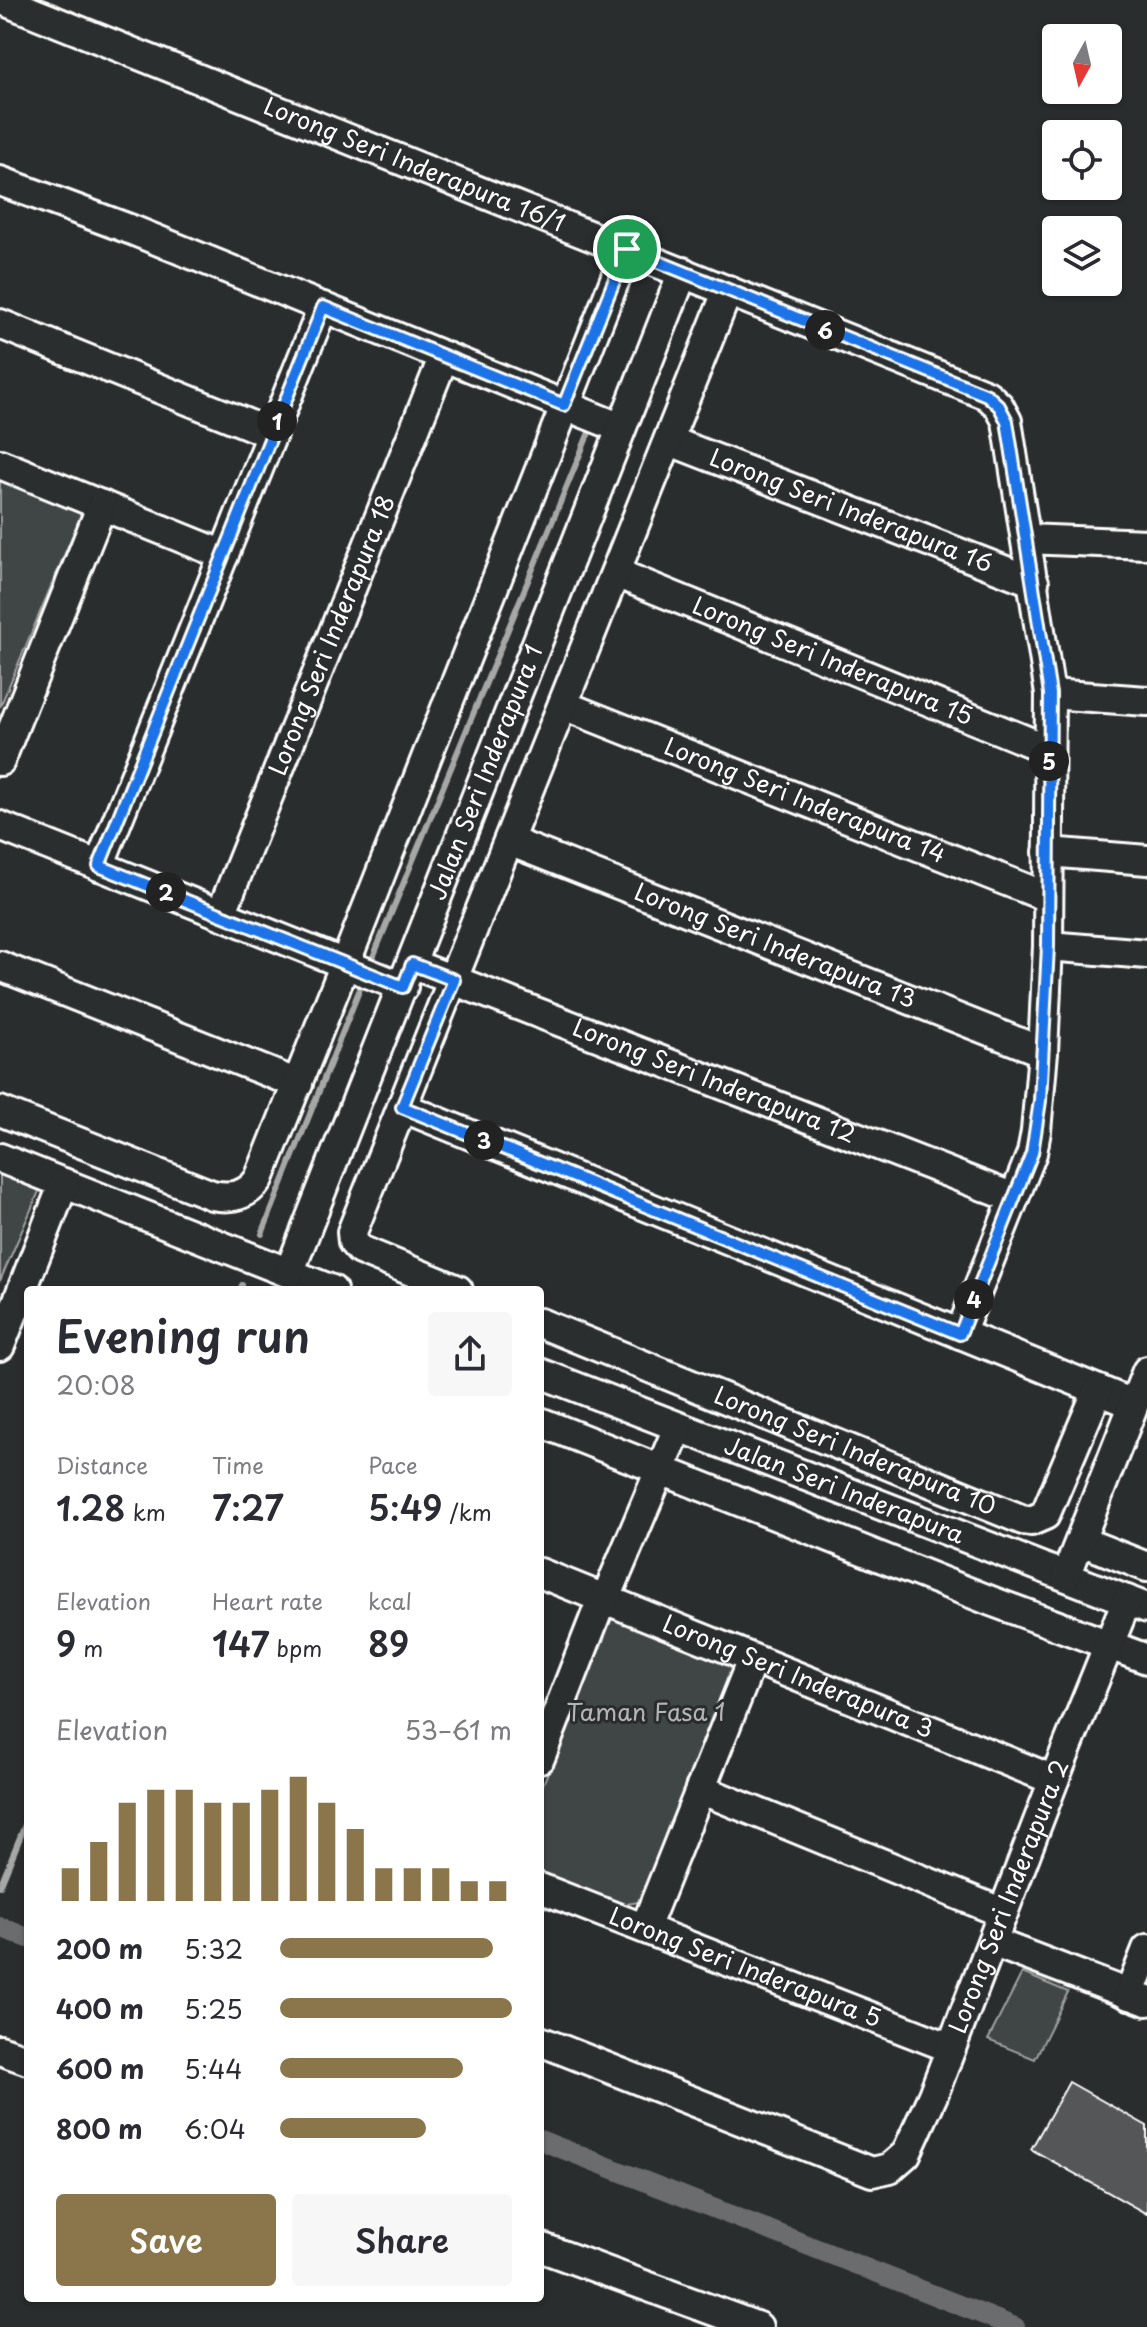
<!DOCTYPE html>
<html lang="en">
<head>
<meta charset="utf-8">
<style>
  :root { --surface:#fff; --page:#f7f7f7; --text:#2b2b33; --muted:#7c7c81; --accent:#8a764a }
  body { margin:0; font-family:"Playpen Sans",sans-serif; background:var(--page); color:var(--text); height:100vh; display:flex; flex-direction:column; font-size:30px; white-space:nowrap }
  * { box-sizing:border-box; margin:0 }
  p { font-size:26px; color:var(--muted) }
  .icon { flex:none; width:44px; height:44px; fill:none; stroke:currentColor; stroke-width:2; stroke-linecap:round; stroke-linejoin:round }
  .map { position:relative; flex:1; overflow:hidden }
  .drawer { position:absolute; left:24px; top:1286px; width:520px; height:1016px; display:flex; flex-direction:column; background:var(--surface); border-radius:8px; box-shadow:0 2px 6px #0004 }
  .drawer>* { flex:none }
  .needle { width:52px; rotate:188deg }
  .buttons { position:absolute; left:1042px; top:24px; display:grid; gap:16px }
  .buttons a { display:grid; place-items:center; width:80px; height:80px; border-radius:8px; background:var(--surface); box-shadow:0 2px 6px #0004; font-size:40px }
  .pin { position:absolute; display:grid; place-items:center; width:68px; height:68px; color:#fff; margin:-34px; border:4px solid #fff; border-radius:50%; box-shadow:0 2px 8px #0007 }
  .km { position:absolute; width:40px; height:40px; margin:-20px; border-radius:50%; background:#222; color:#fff; font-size:22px; line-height:40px; text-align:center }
  .round { display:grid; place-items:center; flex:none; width:84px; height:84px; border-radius:8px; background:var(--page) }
  .overview { display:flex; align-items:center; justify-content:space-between; height:136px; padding:0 32px }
  h1 { font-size:44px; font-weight:600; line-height:60px }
  .metrics { display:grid; grid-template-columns:repeat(3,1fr); gap:12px; height:136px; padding:8px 32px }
  .metrics div { display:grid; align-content:center }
  .metrics b { font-size:34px; font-weight:600 }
  .metrics small { font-size:22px; font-weight:400 }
  .metrics p { font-size:22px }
  .chart { height:224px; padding:16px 32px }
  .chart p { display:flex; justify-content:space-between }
  .chart svg { width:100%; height:144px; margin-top:8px; stroke:var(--accent); stroke-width:6 }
  .primary-button { display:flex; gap:16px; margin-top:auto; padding:16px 32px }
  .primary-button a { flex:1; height:92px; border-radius:8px; background:var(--accent); color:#fff; font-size:32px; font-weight:600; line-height:92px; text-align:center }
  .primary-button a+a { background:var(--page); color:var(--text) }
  ul { padding:0 32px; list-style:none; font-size:26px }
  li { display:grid; grid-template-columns:128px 96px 1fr; align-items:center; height:60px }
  li i { height:20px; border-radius:10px; background:var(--accent) }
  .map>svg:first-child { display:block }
  .green { fill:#414445; stroke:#a0a2a2; stroke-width:2 }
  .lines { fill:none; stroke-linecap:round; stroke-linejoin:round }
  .stream { stroke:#a6a7a7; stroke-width:6 }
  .canal { stroke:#6a6c6d; stroke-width:20 }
  .building { fill:#555758; stroke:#fff; stroke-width:2 }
  .minor-casing { stroke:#fff; stroke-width:34 }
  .minor { stroke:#2a2d2e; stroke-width:28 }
  .route-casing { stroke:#fff; stroke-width:16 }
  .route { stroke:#1a73e8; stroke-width:10 }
  .labels { text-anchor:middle; stroke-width:6; stroke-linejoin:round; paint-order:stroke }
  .street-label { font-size:24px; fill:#fff; stroke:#2a2d2e }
  .park-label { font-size:24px; fill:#b3b4b5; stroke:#2a2d2e }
</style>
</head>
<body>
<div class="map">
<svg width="1147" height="2327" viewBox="0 0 1147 2327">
  <rect width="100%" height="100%" fill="#2a2d2e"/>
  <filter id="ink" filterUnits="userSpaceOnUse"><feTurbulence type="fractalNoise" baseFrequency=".0125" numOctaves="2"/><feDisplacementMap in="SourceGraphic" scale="16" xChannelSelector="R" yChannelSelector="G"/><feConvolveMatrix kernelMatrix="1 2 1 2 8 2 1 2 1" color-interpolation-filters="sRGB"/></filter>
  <g filter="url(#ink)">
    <!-- green -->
    <path class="green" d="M 0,470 L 85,506 L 0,707 Z
      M 0,1172 L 40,1189 L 0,1281 Z
      M 610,1618 L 728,1662 L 736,1675 L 644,1901 L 621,1905 L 540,1871 L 540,1792 Z
      M 1022,1973 L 1068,1992 L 1035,2059 L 988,2040 Z"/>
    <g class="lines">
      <!-- stream -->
      <path class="stream" d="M 369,967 L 590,430
        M 262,1234 L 363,981
        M 240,1290 L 242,1285
        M 0,1886 L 28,1818"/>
      <!-- canal -->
      <path class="canal" d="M 0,1927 L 28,1938
        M 540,2140 L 1015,2327"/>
    </g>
    <!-- building -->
    <path class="building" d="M 1069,2082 L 1147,2126 L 1147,2214 L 1031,2149 Z"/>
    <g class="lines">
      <defs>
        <g id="minor">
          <path id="s1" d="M 2,0 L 987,395 L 999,406 L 1007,421 L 1050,694 L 1048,946 L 1043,1052 L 1036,1131 L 1032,1153 L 960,1334"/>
          <path d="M 0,181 L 132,230 L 621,428"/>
          <path d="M 0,324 L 272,434"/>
          <path id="s2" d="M 670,441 L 1034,582"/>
          <path d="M 0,464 L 224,555"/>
          <path d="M 1026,539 L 1147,544"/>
          <path id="s3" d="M 616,573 L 1049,750"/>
          <path d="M 1050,694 L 1147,701"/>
          <path id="s4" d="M 563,705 L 1047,897"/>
          <path d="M 0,761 L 102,505"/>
          <path d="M 0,826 L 345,964 L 627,249"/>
          <path id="s5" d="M 509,841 L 1043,1052"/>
          <path d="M 1048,852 L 1147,860"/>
          <path d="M 99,866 L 323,307"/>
          <path id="s6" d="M 221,914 L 444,356"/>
          <path d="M 1048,946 L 1147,954"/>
          <path id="s7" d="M 412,964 L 1014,1198"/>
          <path d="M 0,966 L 298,1084"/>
          <path d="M 402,1107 L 1133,1404"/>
          <path d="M 0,1111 L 212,1195 C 232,1199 247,1196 259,1179 L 345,964 L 403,987"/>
          <path d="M 0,1158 L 332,1290"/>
          <path id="s8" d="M 289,1273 L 683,272"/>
          <path d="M 458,1290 L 360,1250 L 353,1242 L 352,1232 L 728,290"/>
          <path id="s9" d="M 540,1323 L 1023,1520 L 1031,1521 L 1045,1515 L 1098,1390"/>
          <path d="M 0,1346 L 64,1183"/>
          <path id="s10" d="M 540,1373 L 1147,1608"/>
          <path d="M 540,1422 L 991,1601 L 1147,1659"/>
          <path d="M 1081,1541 L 1147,1567"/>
          <path id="s11" d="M 540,1573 L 1054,1780"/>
          <path d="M 1066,1576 L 1147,1371"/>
          <path d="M 540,1758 L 597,1612 L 606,1598 L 678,1428"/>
          <path d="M 700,1789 L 1003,1913"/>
          <path id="s12" d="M 540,1888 L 951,2048"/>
          <path d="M 645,1928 L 752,1660"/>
          <path d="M 992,1942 L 1147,2001"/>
          <path d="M 1129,1995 L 1147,1949"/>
          <path id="s13" d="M 540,2041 L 872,2172 L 890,2168 L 906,2154 L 933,2095 L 1054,1780 L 1127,1600"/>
          <path d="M 0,2050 L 28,2060"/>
          <path d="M 540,2247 L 758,2327"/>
        </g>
      </defs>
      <!-- minor casing -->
      <use href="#minor" class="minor-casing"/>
      <!-- minor -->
      <use href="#minor" class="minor"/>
    </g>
  </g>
  <g class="lines" filter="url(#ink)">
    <defs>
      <path id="route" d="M 627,249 L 987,395 L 999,406 L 1007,421 L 1050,694 L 1048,946 L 1040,1101 L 1032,1153 L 960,1334 L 402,1107 L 454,980 L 412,964 L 403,987 L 99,866 L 323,307 L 564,405 Z"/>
    </defs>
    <!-- route casing -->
    <use href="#route" class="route-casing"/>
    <!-- route -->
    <use href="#route" class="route"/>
  </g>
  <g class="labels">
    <!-- street labels -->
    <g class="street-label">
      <text dy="8" stroke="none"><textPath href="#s1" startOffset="444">Lorong Seri Inderapura 16/1</textPath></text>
      <text dy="8" stroke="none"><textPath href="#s2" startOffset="194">Lorong Seri Inderapura 16</textPath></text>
      <text dy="8" stroke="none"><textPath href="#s6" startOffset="300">Lorong Seri Inderapura 18</textPath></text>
      <text dy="8" stroke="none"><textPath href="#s3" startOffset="234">Lorong Seri Inderapura 15</textPath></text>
      <text dy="8" stroke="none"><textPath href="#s8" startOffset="538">Jalan Seri Inderapura 1</textPath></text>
      <text dy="8" stroke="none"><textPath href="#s4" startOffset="260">Lorong Seri Inderapura 14</textPath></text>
      <text dy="8" stroke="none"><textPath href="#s5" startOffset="286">Lorong Seri Inderapura 13</textPath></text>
      <text dy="8" stroke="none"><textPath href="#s7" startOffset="324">Lorong Seri Inderapura 12</textPath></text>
      <text dy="8" stroke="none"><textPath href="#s9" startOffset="340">Lorong Seri Inderapura 10</textPath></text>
      <text dy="8" stroke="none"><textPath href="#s10" startOffset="326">Jalan Seri Inderapura</textPath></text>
      <text dy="8" stroke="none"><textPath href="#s11" startOffset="278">Lorong Seri Inderapura 3</textPath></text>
      <text dy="8" stroke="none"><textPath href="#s13" startOffset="674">Lorong Seri Inderapura 2</textPath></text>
      <text dy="8" stroke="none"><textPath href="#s12" startOffset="220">Lorong Seri Inderapura 5</textPath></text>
    </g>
    <!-- park labels -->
    <g class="park-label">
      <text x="646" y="1721">Taman Fasa 1</text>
    </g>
  </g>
</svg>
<div class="buttons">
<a><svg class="needle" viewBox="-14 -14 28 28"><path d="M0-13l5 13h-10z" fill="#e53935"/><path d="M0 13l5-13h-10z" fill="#7c7c81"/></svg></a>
<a><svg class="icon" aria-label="locate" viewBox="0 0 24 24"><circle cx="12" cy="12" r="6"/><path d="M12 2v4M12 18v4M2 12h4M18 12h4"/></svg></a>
<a><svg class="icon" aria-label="layers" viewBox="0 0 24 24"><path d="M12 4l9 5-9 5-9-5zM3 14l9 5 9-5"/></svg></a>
</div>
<div class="pin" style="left:627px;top:249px;background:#1e9e55"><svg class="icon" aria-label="arrive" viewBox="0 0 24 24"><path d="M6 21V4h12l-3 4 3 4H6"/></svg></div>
<b class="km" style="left:277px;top:421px">1</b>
<b class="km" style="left:166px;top:892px">2</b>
<b class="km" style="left:484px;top:1140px">3</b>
<b class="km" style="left:974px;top:1299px">4</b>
<b class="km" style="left:1049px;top:761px">5</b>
<b class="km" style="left:825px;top:330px">6</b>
<section class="drawer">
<div class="overview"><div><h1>Evening run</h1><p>20:08</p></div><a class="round"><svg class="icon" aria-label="share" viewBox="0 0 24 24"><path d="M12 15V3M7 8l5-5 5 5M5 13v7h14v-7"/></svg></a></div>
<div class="metrics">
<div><p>Distance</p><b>1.28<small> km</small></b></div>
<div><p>Time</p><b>7:27</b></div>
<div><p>Pace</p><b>5:49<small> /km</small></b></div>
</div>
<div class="metrics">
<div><p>Elevation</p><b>9<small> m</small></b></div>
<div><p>Heart rate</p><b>147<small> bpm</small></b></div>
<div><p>kcal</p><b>89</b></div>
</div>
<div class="chart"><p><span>Elevation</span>53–61 m</p>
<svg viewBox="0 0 160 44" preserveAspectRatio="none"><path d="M5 44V34M15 44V26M25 44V14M35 44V10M45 44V10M55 44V14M65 44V14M75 44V10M85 44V6M95 44V14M105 44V22M115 44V34M125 44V34M135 44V34M145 44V38M155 44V38"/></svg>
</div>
<ul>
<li><b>200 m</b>5:32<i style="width:92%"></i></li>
<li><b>400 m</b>5:25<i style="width:100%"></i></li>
<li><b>600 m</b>5:44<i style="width:79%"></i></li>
<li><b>800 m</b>6:04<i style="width:63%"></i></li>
</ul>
<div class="primary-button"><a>Save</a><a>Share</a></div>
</section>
</div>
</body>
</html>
